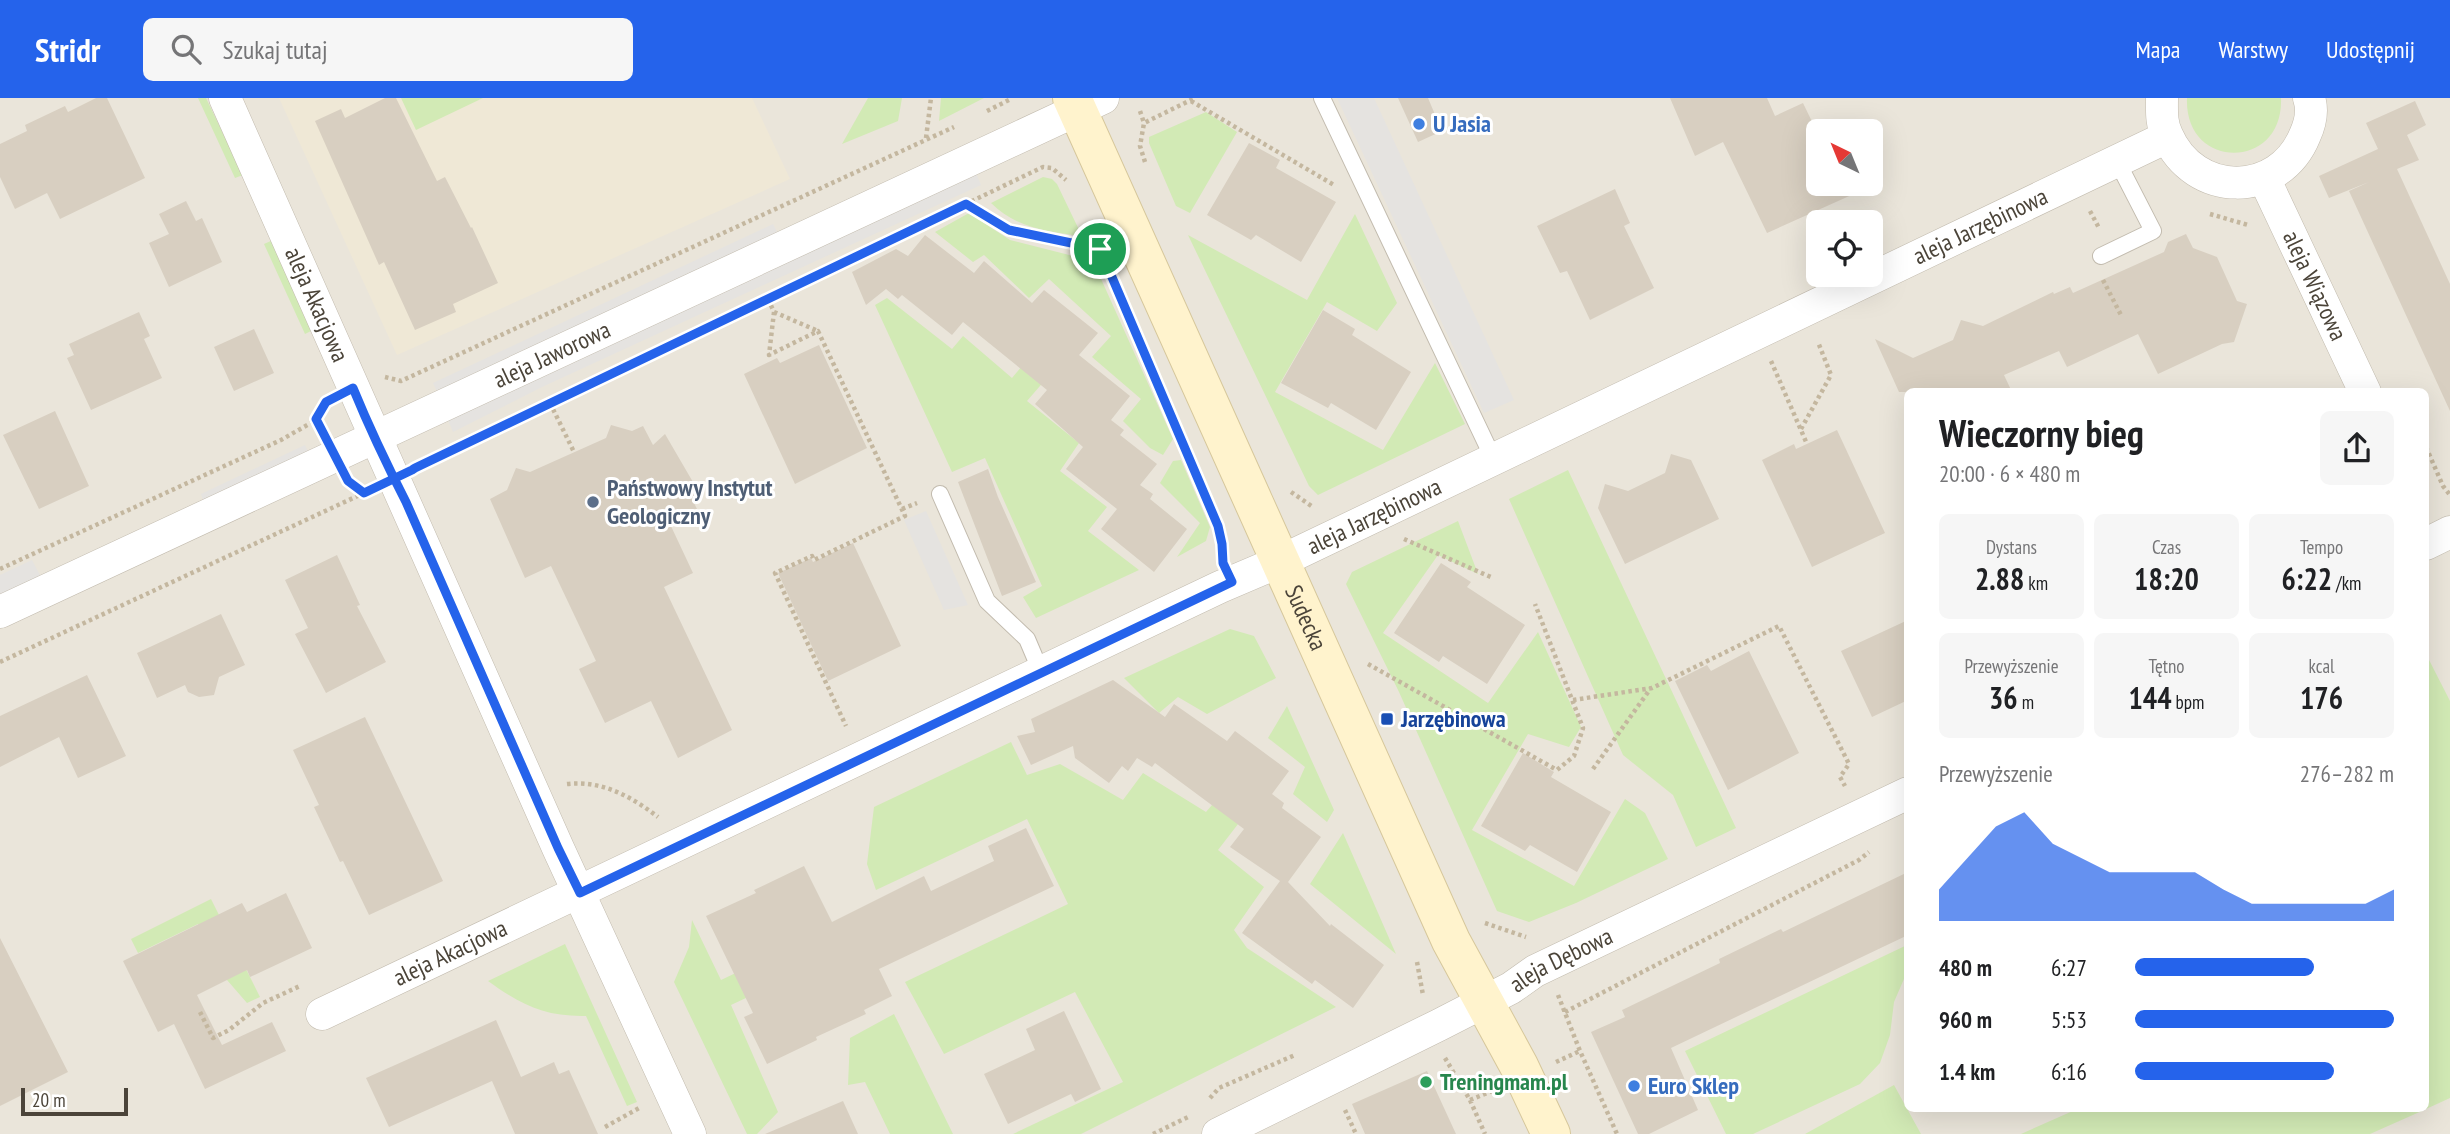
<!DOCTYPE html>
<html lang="pl">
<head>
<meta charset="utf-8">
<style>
  :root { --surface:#fff; --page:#f6f6f6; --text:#202124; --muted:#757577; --accent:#2563eb }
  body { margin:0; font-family:"PT Sans Narrow",sans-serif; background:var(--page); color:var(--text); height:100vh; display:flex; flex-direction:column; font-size:26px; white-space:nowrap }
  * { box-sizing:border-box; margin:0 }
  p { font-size:23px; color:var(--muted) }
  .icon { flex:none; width:38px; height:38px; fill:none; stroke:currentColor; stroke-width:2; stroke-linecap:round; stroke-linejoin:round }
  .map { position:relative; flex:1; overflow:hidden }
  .drawer { position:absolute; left:1904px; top:290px; width:525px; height:724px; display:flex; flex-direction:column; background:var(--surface); border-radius:10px; box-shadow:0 7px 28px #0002 }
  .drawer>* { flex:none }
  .needle { width:46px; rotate:317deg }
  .fabs { position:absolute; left:1806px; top:21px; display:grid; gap:14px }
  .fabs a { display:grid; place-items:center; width:77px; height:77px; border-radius:10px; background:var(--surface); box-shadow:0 7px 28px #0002; font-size:35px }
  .scale { position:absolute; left:21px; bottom:18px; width:107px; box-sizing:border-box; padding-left:7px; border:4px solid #4b4439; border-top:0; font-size:19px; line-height:24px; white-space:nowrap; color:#4b4439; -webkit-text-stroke:5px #fff; paint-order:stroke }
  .pin { position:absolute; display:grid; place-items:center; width:60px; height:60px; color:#fff; margin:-30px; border:4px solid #fff; border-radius:50%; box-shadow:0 2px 7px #0007 }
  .round { display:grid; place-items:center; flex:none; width:74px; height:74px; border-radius:10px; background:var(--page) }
  .overview { display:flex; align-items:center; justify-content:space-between; height:119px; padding:0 35px }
  h1 { font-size:38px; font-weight:800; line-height:52px }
  .figures { display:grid; grid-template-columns:repeat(3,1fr); gap:10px; height:119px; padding:7px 35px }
  .figures div { display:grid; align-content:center; border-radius:10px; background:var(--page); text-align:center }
  .figures b { font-size:30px; font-weight:800 }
  .figures small { font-size:19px; font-weight:400 }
  .figures p { font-size:19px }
  .chart { height:196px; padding:14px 35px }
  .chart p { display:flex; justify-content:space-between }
  .chart svg { width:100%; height:126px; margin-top:7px; fill:var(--accent); opacity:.7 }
  ul { padding:0 35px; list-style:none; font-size:23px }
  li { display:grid; grid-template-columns:112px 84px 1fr; align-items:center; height:52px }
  li i { height:18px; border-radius:9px; background:var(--accent) }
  header { display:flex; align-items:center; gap:42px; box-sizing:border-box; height:98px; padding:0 35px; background:var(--accent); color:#fff }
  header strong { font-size:33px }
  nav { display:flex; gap:38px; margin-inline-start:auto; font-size:24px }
  .search { width:490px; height:63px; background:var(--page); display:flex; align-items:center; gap:18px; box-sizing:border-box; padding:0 24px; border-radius:10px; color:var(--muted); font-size:26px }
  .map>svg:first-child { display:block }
  .residential { fill:#eae5da; fill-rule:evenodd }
  .education { fill:#efe8d6 }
  .green { fill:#d2eab5 }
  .parking { fill:#e5e3e0 }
  .building { fill:#d8cfc1 }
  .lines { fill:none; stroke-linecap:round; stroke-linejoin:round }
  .lane-casing { stroke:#c2bbae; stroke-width:18 }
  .street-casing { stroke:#c2bbae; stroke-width:33 }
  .secondary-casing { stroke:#d6c79b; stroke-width:40 }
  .path { stroke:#c4b79f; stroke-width:4.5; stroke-dasharray:3.5 3.5; stroke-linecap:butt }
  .lane { stroke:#fff; stroke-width:16 }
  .street { stroke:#fff; stroke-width:32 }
  .secondary { stroke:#fff3cd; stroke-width:38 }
  .route-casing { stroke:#fff; stroke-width:14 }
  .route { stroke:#2563eb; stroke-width:9 }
  .shop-dot { fill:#3f7fe0; stroke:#fff; stroke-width:2.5 }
  .service-dot { fill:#5c6f8a; stroke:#fff; stroke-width:2.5 }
  .transit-dot { fill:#1a4fb4; stroke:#fff; stroke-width:2.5 }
  .leisure-dot { fill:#2e9e5b; stroke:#fff; stroke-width:2.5 }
  .labels { text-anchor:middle; stroke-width:6; stroke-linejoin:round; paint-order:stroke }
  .shop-label { font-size:24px; font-weight:bold; fill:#366cbe; stroke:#fff; text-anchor:start }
  .street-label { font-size:24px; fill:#4b4439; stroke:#fff }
  .service-label { font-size:24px; font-weight:bold; fill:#4e5e75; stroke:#fff; text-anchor:start }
  .transit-label { font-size:24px; font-weight:bold; fill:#164399; stroke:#fff; text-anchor:start }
  .leisure-label { font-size:24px; font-weight:bold; fill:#27864d; stroke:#fff; text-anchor:start }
</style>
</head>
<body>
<header>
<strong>Stridr</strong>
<div class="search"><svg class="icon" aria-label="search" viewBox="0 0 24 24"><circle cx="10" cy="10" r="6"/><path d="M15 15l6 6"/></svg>Szukaj tutaj</div>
<nav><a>Mapa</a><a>Warstwy</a><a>Udostępnij</a></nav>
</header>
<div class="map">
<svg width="2450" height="1036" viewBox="0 0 2450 1036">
  <rect width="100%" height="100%" fill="#f6f3ec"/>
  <!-- residential -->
  <path class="residential" d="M 0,0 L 2450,0 L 2450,1036 L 0,1036 ZM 1818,33 L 1871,33 L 1871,86 L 1818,86 ZM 1818,124 L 1871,124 L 1871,177 L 1818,177 ZM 1908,294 L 2426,294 L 2426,1012 L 1908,1012 Z"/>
  <!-- education -->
  <path class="education" d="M 279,0 L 752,0 L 790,81 L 397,257 Z"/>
  <!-- green -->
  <path class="green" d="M 198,0 L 206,0 L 243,77 L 235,80 Z
    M 401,0 L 483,0 L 416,32 Z
    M 868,0 L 902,0 L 898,23 L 842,46 Z
    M 941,0 L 984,0 L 939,23 Z
    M 2187,0 L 2281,0 C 2284,73 2184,73 2187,0 Z
    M 1206,14 L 1237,34 L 1190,115 L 1176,108 L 1149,45 L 1149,39 Z
    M 1043,79 L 1052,81 L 1057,86 L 1082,138 C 1048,134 1016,130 991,105 Z
    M 969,115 L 1010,142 L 1093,163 L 1173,341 L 1163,357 L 1150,350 L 1123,323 L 1141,301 L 1092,259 L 1111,238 L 1049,181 L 1029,200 L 984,157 L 973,164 L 935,134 Z
    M 1355,116 L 1397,205 L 1377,233 L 1327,204 L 1275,294 L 1383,352 L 1435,265 L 1465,326 L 1318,397 L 1309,388 L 1188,137 L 1307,202 Z
    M 273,142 L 313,232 L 305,236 L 264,146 Z
    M 887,200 L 952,251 L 963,238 L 1012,280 L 1027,262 L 1046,281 L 1027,303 L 1079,345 L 1060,373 L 1107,409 L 1088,433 L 1139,472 L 1036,520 L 1023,499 L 1042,488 L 985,360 L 952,374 L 875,207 Z
    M 1181,362 L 1210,429 L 1206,443 L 1177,459 L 1200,425 L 1160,385 L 1173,363 Z
    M 1568,372 L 1736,730 L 1696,749 L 1673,697 L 1623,657 L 1509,401 Z
    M 1458,423 L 1478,476 L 1438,457 L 1383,535 L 1488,605 L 1538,534 L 1581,629 L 1569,649 L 1528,636 L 1472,732 L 1574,788 L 1625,701 L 1645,715 L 1668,761 L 1576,805 L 1529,824 L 1497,813 L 1399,594 L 1346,486 L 1352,474 Z
    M 1230,531 L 1254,538 L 1276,580 L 1207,616 L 1178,599 L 1159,615 L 1124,580 Z
    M 2426,556 L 2450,603 L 2450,1000 L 2426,1011 Z
    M 1287,608 L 1334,712 L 1327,724 L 1293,696 L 1305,669 L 1268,640 Z
    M 1011,644 L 1027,677 L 1060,666 L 1123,702 L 1143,675 L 1206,714 L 1218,700 L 1245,717 L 1218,752 L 1264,789 L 1234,832 L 1247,850 L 1336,909 L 1081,1036 L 1013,1036 L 1123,984 L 1075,894 L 944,956 L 905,884 L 1068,806 L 1027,721 L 876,792 L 867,766 L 874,709 Z
    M 1343,735 L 1396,856 L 1310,786 Z
    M 211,801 L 260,899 L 247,905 L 227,882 L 198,826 L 138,855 L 131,841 Z
    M 692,822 L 721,882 L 840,825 L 852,850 L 731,907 L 778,1014 L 757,1036 L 747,1036 L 674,884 L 689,849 Z
    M 565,846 L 637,1004 L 627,1008 L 586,918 C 545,919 521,907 488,883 Z
    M 1907,847 L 1907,874 L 1894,904 L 1890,937 L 1880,965 L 1860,986 L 1753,1036 L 1726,1036 L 1685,953 Z
    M 894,916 L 953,1036 L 890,1036 L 865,984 L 848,987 L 850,940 Z
    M 1894,987 L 1921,1036 L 1805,1036 Z
    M 2075,1012 L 2424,1012 L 2370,1036 L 2021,1036 Z"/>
  <!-- parking -->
  <path class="parking" d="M 1337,0 L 1374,0 L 1514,302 L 1484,315 Z
    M 976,75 L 981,87 L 542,289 L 453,334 L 448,322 Z
    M 773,126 L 779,138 L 439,298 L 433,285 Z
    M 305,347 L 310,358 L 205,407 L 201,396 Z
    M 926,413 L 968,507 L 944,512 L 904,422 Z
    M 32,462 L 42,481 L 0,501 L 0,477 Z"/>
  <!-- building -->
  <path class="building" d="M 96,0 L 107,0 L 145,80 L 60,121 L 47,95 L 15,111 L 0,79 L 0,46 L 27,33 L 25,27 L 65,8 L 68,14 Z
    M 385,0 L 396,0 L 437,83 L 445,79 L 471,130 L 472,129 L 498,185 L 453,206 L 456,214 L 415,232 L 384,164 L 379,167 L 315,23 L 341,11 L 345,20 Z
    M 1398,0 L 1428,0 L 1442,33 L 1418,44 Z
    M 1670,0 L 1767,0 L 1775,18 L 1803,5 L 1818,36 L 1818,86 L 1876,86 L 1767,135 L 1723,44 L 1695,58 Z
    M 2415,3 L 2426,27 L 2407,37 L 2419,62 L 2397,71 L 2450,186 L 2450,313 L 2349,93 L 2369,84 L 2329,100 L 2319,78 L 2378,51 L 2366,25 Z
    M 1249,45 L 1280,62 L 1276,70 L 1336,104 L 1301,164 L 1256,137 L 1251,142 L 1207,117 Z
    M 1615,91 L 1630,125 L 1624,128 L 1654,190 L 1590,222 L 1567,173 L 1560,175 L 1537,128 Z
    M 186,103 L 196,123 L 202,120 L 222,164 L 169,189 L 149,145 L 169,136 L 159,116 Z
    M 2186,136 L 2193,150 L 2217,159 L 2237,203 L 2247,206 L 2234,244 L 2222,246 L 2158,276 L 2138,236 L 2067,269 L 2059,253 L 2004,277 L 2012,294 L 1899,294 L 1875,241 L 1913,260 L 1953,242 L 1961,222 L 1983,228 L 2053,194 L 2054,196 L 2070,189 L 2073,195 L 2164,154 L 2168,144 Z
    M 925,137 L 974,175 L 984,163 L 1032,205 L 1044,192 L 1098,235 L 1079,257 L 1130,298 L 1111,322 L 1124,332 L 1120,337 L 1157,366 L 1140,387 L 1153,396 L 1150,401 L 1187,431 L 1154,474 L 1101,431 L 1117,411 L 1066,371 L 1083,349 L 1035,306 L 1047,292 L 963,224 L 952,237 L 902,197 L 898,201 L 886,191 L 866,207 L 852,174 L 896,151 L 908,158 Z
    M 1323,212 L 1355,231 L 1352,237 L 1411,274 L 1376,332 L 1331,305 L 1328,310 L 1281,285 Z
    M 139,214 L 150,238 L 144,241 L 162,280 L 91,312 L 67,260 L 74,257 L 69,246 Z
    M 254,231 L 274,275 L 234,293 L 214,249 Z
    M 819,247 L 867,350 L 795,386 L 744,276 L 777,260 L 780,265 Z
    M 55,313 L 89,388 L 39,411 L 3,337 Z
    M 611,327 L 632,333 L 643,328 L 653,347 L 665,336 L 697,391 L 693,403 L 697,411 L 670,426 L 693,475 L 664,489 L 732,632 L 678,660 L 651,603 L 605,625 L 579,571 L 596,563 L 551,468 L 525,480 L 490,401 L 507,392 L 516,370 L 530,374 L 606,340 Z
    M 1837,332 L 1885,435 L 1812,469 L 1762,362 L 1794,346 L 1796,351 Z
    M 1671,356 L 1691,362 L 1719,421 L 1625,466 L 1598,410 L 1605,386 L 1628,393 L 1665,375 Z
    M 988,371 L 998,399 L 1036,484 L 1002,498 L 958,384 Z
    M 853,445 L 901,548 L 828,583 L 778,475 L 811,460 L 813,464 Z
    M 337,457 L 360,507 L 357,508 L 386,564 L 326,595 L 295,536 L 308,530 L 285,482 Z
    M 1441,465 L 1471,484 L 1467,489 L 1525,527 L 1487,586 L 1443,558 L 1439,564 L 1394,535 Z
    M 221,516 L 245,567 L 219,579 L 214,597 L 199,599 L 188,594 L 185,587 L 157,600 L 137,555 Z
    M 1908,522 L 1908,602 L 1872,619 L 1841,553 Z
    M 1749,553 L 1799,655 L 1728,692 L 1675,583 L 1707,567 L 1711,573 Z
    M 87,577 L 126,658 L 78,680 L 59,639 L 0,669 L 0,618 Z
    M 1113,582 L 1165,619 L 1174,606 L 1227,643 L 1235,633 L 1289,673 L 1272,696 L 1284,705 L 1282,710 L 1321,739 L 1288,784 L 1330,828 L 1331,826 L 1384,867 L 1353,910 L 1315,882 L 1312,886 L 1242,835 L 1280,783 L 1230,749 L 1244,731 L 1155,665 L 1152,669 L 1137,660 L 1128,673 L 1122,668 L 1109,685 L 1075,660 L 1073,648 L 1031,667 L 1017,638 L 1035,634 L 1031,621 Z
    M 365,619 L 443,783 L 369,817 L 343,763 L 340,764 L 314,709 L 319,707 L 293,652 Z
    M 1523,655 L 1554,674 L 1551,679 L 1611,714 L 1577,774 L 1530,747 L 1525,753 L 1481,728 Z
    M 1026,730 L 1054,788 L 879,871 L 892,898 L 864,912 L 866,916 L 816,939 L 817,942 L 767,966 L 744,919 L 753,915 L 706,818 L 756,795 L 754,792 L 804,768 L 832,824 L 924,778 L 931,793 L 994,763 L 988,748 Z
    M 1908,774 L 1908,837 L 1671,950 L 1698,1012 L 1649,1036 L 1638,1036 L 1591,934 L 1625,919 L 1622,912 L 1720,865 L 1719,861 L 1781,831 L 1783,834 Z
    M 286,795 L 312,850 L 250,879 L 247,872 L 197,897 L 222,947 L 272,924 L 286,953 L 205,991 L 174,926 L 158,934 L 123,863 L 242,805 L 247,814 Z
    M 0,840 L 68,974 L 0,1008 Z
    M 1064,913 L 1101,991 L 1075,1004 L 1071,996 L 1008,1026 L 984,976 L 1035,952 L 1026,931 Z
    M 496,922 L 521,979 L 554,964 L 559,976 L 569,972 L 598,1036 L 515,1036 L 492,983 L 389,1029 L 366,980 Z
    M 1427,973 L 1456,1036 L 1365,1036 L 1352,1006 Z
    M 843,1003 L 858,1036 L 765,1036 Z"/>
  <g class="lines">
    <defs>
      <path id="lane" d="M 1322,0 L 1493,360
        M 2101,158 L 2153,133 L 2117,63
        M 940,396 L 987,503 L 1027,541 L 1041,574"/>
      <g id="street">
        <path id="s1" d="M 225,0 L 558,750 L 690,1036"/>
        <path d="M 2162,0 C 2162,13 2161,25 2167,37 C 2194,100 2279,101 2305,37 C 2310,26 2313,12 2309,0"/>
        <path id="s2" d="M 2264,80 L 2365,294"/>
        <path d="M 2426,446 L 2450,434"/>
        <path id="s3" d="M 0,514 L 1103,0"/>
        <path id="s4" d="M 322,916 L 1220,489 L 1281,463 L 2167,39"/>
        <path id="s5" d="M 1218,1036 L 1439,927 L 1511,890 L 1535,873 L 1908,695"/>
      </g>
      <g id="secondary">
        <path id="s6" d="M 1072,0 L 1451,843 L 1519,968 L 1551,1036"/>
      </g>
    </defs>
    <!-- lane casing -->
    <use href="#lane" class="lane-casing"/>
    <!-- street casing -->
    <use href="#street" class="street-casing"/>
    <!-- secondary casing -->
    <use href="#secondary" class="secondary-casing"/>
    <!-- path -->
    <path class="path" d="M 1191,3 L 1334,87
      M 987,13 L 1011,1
      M 1140,13 L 1144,25
      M 926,40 L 931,0
      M 1145,64 L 1140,48 L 1144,25 L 1195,0
      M 967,106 L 1009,132 L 1099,151
      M 2090,113 L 2099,130
      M 2210,116 L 2248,127
      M 2103,182 L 2122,219
      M 768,201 L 774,214 L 769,257 L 818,233 L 905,418 L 814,462 L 812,458 L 775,475 L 846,628
      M 774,214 L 818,233
      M 1771,263 L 1807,346
      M 385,279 L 401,283 L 954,29
      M 550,305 L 574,354
      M 1176,330 L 1218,428 L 1222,452
      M 1801,331 L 1831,277 L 1818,244
      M 2426,349 L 2443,388 L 2450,397
      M 422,366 L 1043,69 L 1052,70 L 1066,82
      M 1291,394 L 1313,409
      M 902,411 L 917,405
      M 1404,441 L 1493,480
      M 0,471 L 281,342 L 316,322 L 324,308
      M 0,564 L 364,395
      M 1368,566 L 1557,672 L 1574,658 L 1583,630 L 1535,506
      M 1573,602 L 1652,590 L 1779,528 L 1849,666 L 1840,679 L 1845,688
      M 1593,671 L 1651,590
      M 567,686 C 602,682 632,699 658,719
      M 1485,825 L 1526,839
      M 1417,864 L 1423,897
      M 1558,897 L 1580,953 L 1617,1036
      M 200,914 L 213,940 L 229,932 L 263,905 L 300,888
      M 1565,914 L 1859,762 L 1869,754
      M 1445,960 L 1470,1002 L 1485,1036
      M 1556,964 L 1580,953
      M 1210,1000 L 1219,990 L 1295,957
      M 1470,1002 L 1492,993
      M 1345,1012 L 1356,1036
      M 605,1029 L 641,1009
      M 1153,1036 L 1188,1019"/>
    <!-- lane -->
    <use href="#lane" class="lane"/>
    <!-- street -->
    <use href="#street" class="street"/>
    <!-- secondary -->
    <use href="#secondary" class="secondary"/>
  </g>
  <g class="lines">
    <defs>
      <path id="route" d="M 1100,151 L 1009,132 L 966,106 L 415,370 L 412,372 L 364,395 L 348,383 L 316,321 L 326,304 L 353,290 C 369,329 387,367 406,404 L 558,750 L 580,795 L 1232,484 L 1223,465 L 1222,446 L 1218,428 L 1100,151"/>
    </defs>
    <!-- route casing -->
    <use href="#route" class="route-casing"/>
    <!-- route -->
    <use href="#route" class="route"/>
  </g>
  <!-- markers -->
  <g class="shop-dot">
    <circle cx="1419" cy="26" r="7"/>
    <circle cx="1634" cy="988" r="7"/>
  </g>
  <circle class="service-dot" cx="593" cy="404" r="7"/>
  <rect class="transit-dot" x="1380" y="614" width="14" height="14" rx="3.5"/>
  <circle class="leisure-dot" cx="1426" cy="984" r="7"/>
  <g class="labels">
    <!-- shop labels -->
    <g class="shop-label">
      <text x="1433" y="34">U Jasia</text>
      <text x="1648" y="996">Euro Sklep</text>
    </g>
    <!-- street labels -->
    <g class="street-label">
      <text dy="8" stroke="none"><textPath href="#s4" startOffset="1836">aleja Jarzębinowa</textPath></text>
      <text dy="8" stroke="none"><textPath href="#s2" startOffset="119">aleja Wiązowa</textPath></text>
      <text dy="8" stroke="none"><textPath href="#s1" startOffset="226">aleja Akacjowa</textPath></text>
      <text dy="8" stroke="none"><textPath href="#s3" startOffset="609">aleja Jaworowa</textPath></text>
      <text dy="8" stroke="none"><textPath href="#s4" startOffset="1164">aleja Jarzębinowa</textPath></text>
      <text dy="8" stroke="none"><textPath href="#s6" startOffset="570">Sudecka</textPath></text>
      <text dy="8" stroke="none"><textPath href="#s4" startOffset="142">aleja Akacjowa</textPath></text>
      <text dy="8" stroke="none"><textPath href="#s5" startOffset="385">aleja Dębowa</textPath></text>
    </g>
    <!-- service labels -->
    <g class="service-label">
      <text x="607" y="398">Państwowy Instytut<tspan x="607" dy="28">Geologiczny</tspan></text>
    </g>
    <!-- transit labels -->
    <g class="transit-label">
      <text x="1401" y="629">Jarzębinowa</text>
    </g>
    <!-- leisure labels -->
    <g class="leisure-label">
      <text x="1440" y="992">Treningmam.pl</text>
    </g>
  </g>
</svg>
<div class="fabs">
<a><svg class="needle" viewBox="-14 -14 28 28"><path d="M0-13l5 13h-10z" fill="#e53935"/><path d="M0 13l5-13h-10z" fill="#757577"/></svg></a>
<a><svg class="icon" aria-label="locate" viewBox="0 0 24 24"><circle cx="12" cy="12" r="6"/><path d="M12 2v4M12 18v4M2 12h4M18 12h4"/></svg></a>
</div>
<div class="scale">20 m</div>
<div class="pin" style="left:1100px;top:151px;background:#1e9e55"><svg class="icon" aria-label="arrive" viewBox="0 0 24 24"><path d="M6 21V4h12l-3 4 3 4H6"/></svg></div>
<section class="drawer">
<div class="overview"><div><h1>Wieczorny bieg</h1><p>20:00 · 6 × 480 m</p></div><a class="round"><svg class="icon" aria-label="share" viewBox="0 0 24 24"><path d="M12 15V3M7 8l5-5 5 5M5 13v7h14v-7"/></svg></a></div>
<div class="figures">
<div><p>Dystans</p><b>2.88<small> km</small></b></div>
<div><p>Czas</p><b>18:20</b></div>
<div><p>Tempo</p><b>6:22<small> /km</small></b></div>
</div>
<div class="figures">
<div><p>Przewyższenie</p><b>36<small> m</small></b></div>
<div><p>Tętno</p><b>144<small> bpm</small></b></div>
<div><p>kcal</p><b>176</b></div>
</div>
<div class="chart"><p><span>Przewyższenie</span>276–282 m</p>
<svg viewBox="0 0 160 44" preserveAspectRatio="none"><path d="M0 44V33L10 22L20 11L30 6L40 17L50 22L60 27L70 27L80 27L90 27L100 33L110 38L120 38L130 38L140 38L150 38L160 33V44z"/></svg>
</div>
<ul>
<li><b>480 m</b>6:27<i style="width:69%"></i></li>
<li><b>960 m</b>5:53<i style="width:100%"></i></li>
<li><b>1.4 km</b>6:16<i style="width:77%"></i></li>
</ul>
</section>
</div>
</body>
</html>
